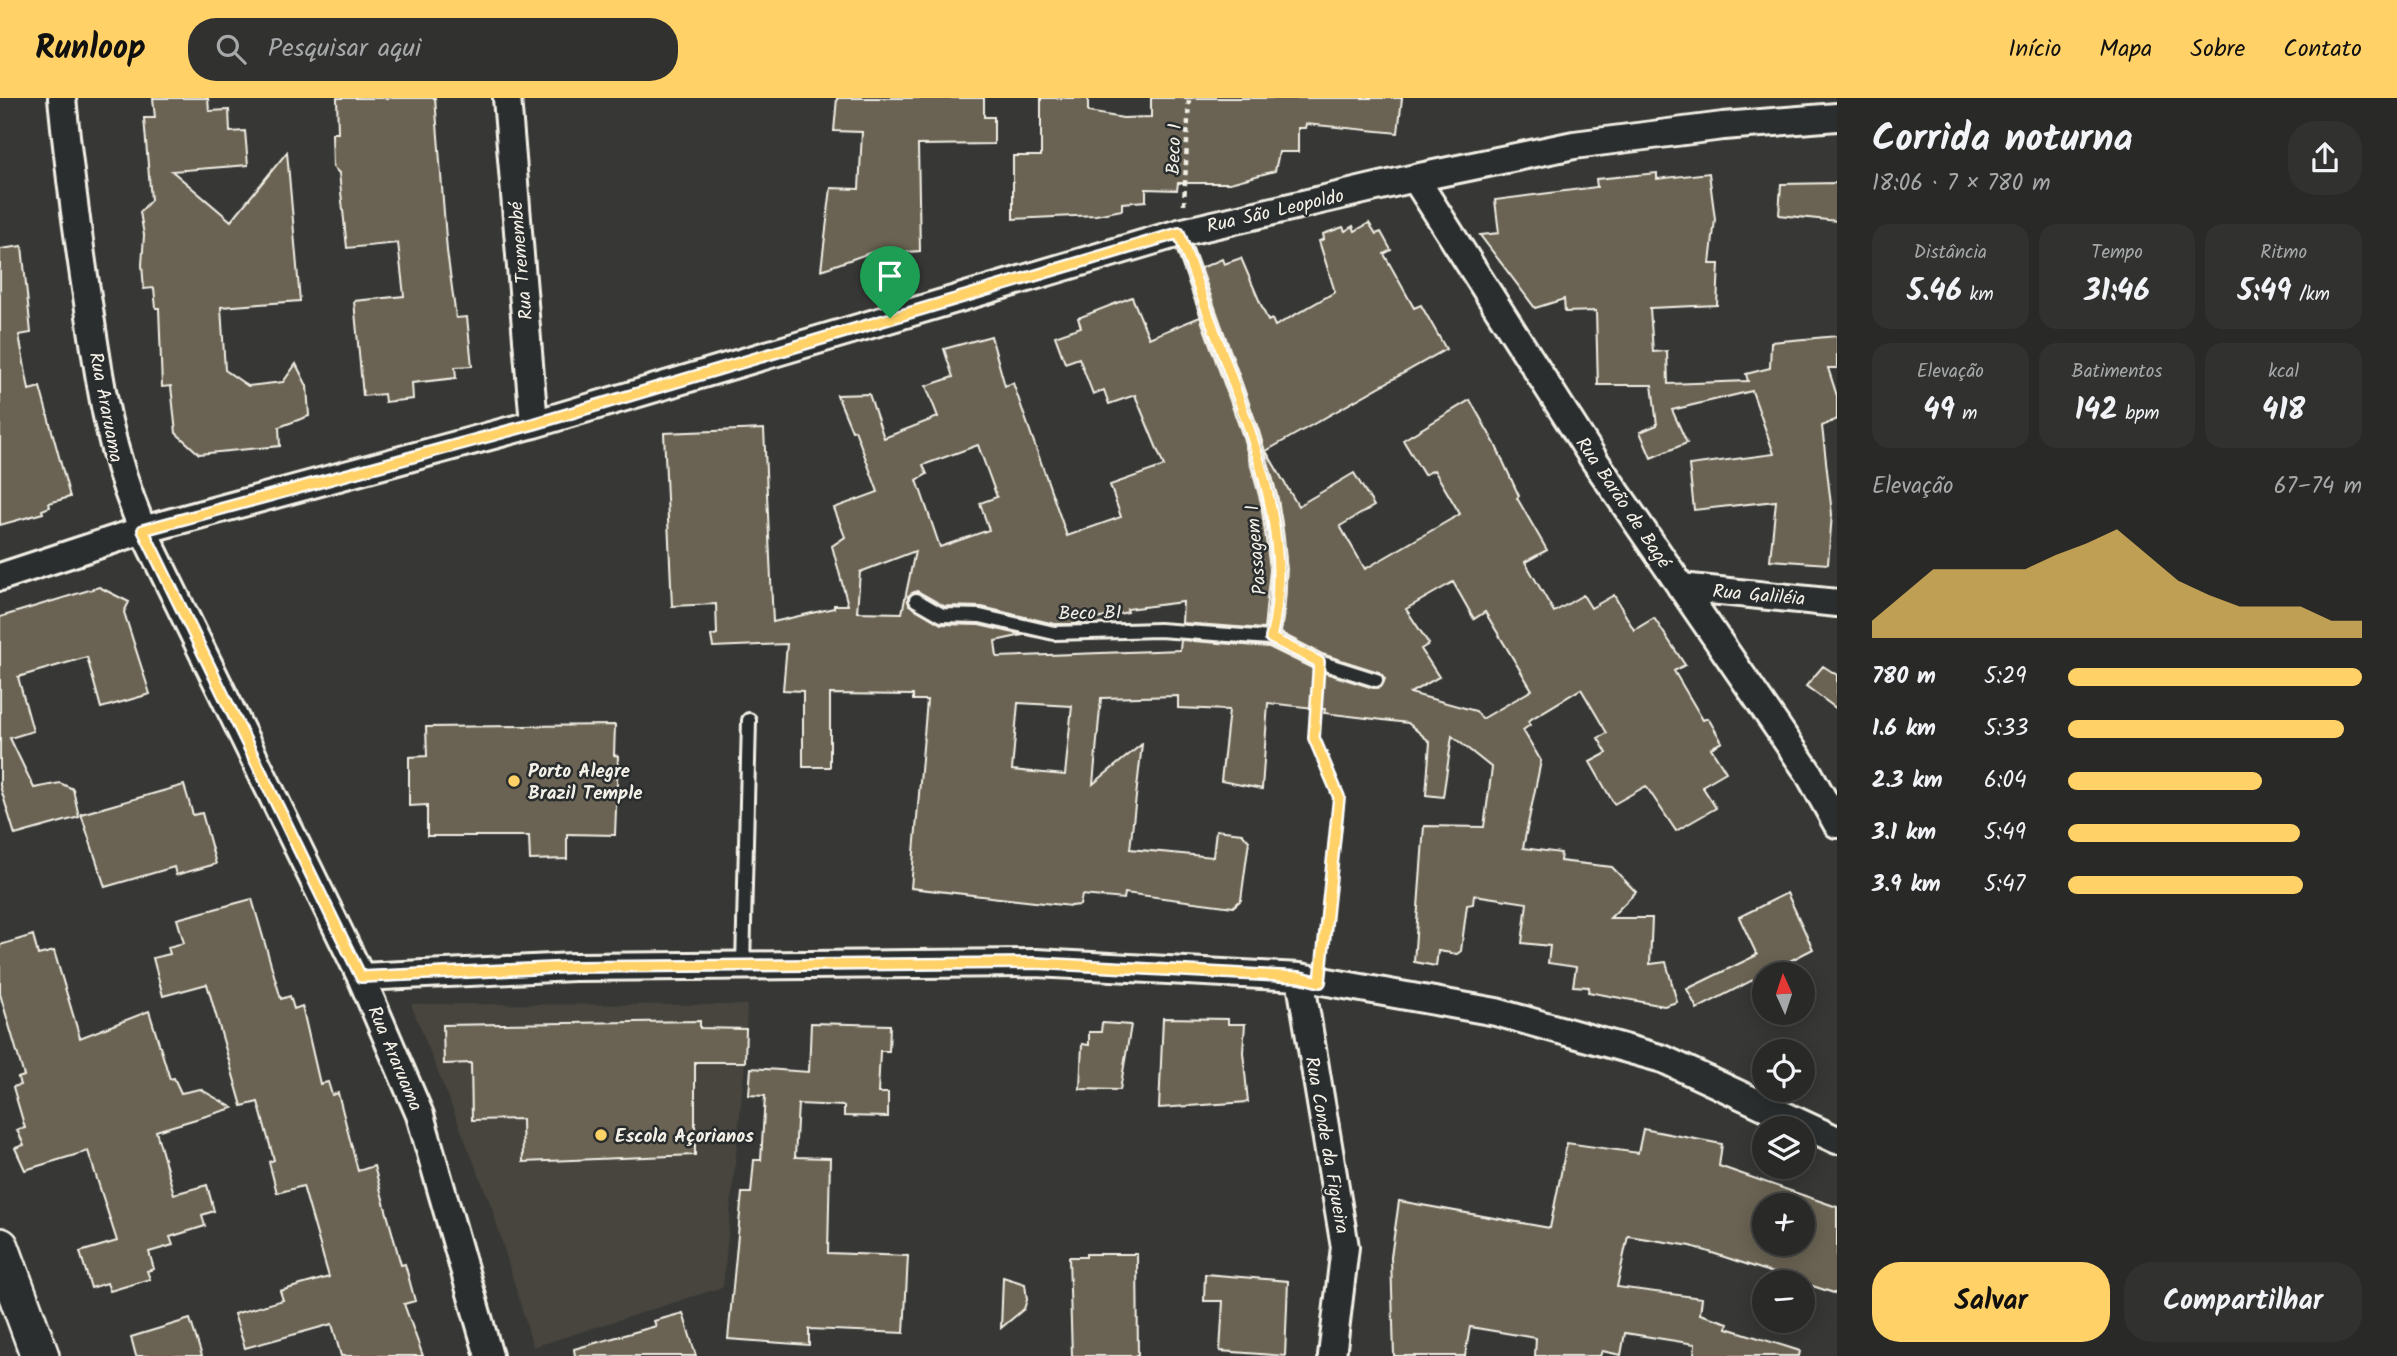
<!DOCTYPE html>
<html lang="pt">
<head>
<meta charset="utf-8">
<style>
  :root { --surface:#292a28; --page:#313230; --text:#f1f3f6; --muted:#a5a7a8; --line:#454645; --accent:#ffd166 }
  body { margin:0; font-family:Kalam,sans-serif; background:var(--page); color:var(--text); height:100vh; display:flex; flex-direction:column; font-size:26px; white-space:nowrap }
  * { box-sizing:border-box; margin:0 }
  p { font-size:23px; color:var(--muted) }
  .icon { flex:none; width:38px; height:38px; fill:none; stroke:currentColor; stroke-width:2; stroke-linecap:round; stroke-linejoin:round }
  .map { position:relative; flex:1; overflow:hidden }
  .details { display:flex; flex-direction:column; background:var(--surface); width:560px }
  .details>* { flex:none }
  .needle { width:46px; rotate:357deg }
  .fabs { position:absolute; left:1752px; top:864px; display:grid; gap:14px }
  .fabs a { display:grid; place-items:center; width:63px; height:63px; border-radius:50%; background:var(--surface); box-shadow:0 4px 18px #0003,0 0 0 2px var(--line); font-size:35px }
  .pin { position:absolute; display:grid; place-items:center; width:60px; height:60px; color:#fff; margin:-72px -30px; border-radius:50% 50% 50% 0; rotate:-45deg; box-shadow:0 0 7px #0007 }
  .pin .icon { rotate:45deg }
  .round { display:grid; place-items:center; flex:none; width:74px; height:74px; border-radius:28px; background:var(--page) }
  .head { display:flex; align-items:center; justify-content:space-between; height:119px; padding:0 35px }
  h1 { font-size:38px; font-weight:700; line-height:52px }
  .figures { display:grid; grid-template-columns:repeat(3,1fr); gap:10px; height:119px; padding:7px 35px }
  .figures div { display:grid; align-content:center; border-radius:18px; background:var(--page); text-align:center }
  .figures b { font-size:30px; font-weight:700 }
  .figures small { font-size:19px; font-weight:400 }
  .figures p { font-size:19px }
  .chart { height:196px; padding:14px 35px }
  .chart p { display:flex; justify-content:space-between }
  .chart svg { width:100%; height:126px; margin-top:7px; fill:var(--accent); opacity:.7 }
  .primary-button { display:flex; gap:14px; margin-top:auto; padding:14px 35px }
  .primary-button a { flex:1; height:80px; border-radius:28px; background:var(--accent); color:#111; font-size:28px; font-weight:700; line-height:80px; text-align:center }
  .primary-button a+a { background:var(--page); color:var(--text) }
  ul { padding:0 35px; list-style:none; font-size:23px }
  li { display:grid; grid-template-columns:112px 84px 1fr; align-items:center; height:52px }
  li i { height:18px; border-radius:9px; background:var(--accent) }
  header { display:flex; align-items:center; gap:42px; box-sizing:border-box; height:98px; padding:0 35px; background:var(--accent); color:#111 }
  header strong { font-size:33px }
  nav { display:flex; gap:38px; margin-inline-start:auto; font-size:24px }
  .search { width:490px; height:63px; background:var(--page); display:flex; align-items:center; gap:18px; box-sizing:border-box; padding:0 24px; border-radius:28px; color:var(--muted); font-size:26px }
  main { display:flex; flex:1; min-height:0 }
  .map>svg:first-child { display:block }
  .built { fill:#47453e }
  .building { fill:#6b6353; stroke:#f4f1e8; stroke-width:2; fill-rule:evenodd }
  .lines { fill:none; stroke-linecap:round; stroke-linejoin:round }
  .lane-casing { stroke:#f4f1e8; stroke-width:18 }
  .street-casing { stroke:#f4f1e8; stroke-width:32 }
  .secondary-casing { stroke:#f4f1e8; stroke-width:42 }
  .path { stroke:#f4f1e8; stroke-width:4.5; stroke-dasharray:5 5; stroke-linecap:butt }
  .lane { stroke:#2a2d2e; stroke-width:12 }
  .street { stroke:#2a2d2e; stroke-width:26 }
  .secondary { stroke:#2a2d2e; stroke-width:37 }
  .route-casing { stroke:#fff; stroke-width:14 }
  .route { stroke:#ffd166; stroke-width:9 }
  .poi-dot { fill:#ffd166; stroke:#2a2d2e; stroke-width:2.5 }
  .labels { text-anchor:middle; stroke-width:5; stroke-linejoin:round; paint-order:stroke }
  .street-label { font-size:19px; fill:#f4f1e8; stroke:#2a2d2e }
  .poi-label { font-size:19px; font-weight:bold; fill:#f4f1e8; stroke:#2a2d2e; text-anchor:start }
</style>
</head>
<body>
<header>
<strong>Runloop</strong>
<div class="search"><svg class="icon" aria-label="search" viewBox="0 0 24 24"><circle cx="10" cy="10" r="6"/><path d="M15 15l6 6"/></svg>Pesquisar aqui</div>
<nav><a>Início</a><a>Mapa</a><a>Sobre</a><a>Contato</a></nav>
</header>
<main>
<div class="map">
<svg width="1837" height="1258" viewBox="0 0 1837 1258">
  <rect width="100%" height="100%" fill="#373835"/>
  <filter id="ink" filterUnits="userSpaceOnUse"><feTurbulence type="fractalNoise" baseFrequency=".0143" numOctaves="2"/><feDisplacementMap in="SourceGraphic" scale="14" xChannelSelector="R" yChannelSelector="G"/><feConvolveMatrix kernelMatrix="1 2 1 2 8 2 1 2 1" color-interpolation-filters="sRGB"/></filter>
  <g filter="url(#ink)">
    <!-- built -->
    <path class="built" d="M 411,906 L 747,907 L 745,964 L 723,1189 L 533,1249 L 492,1110 Z"/>
    <!-- building -->
    <path class="building" d="M 153,0 L 208,0 L 209,13 L 229,12 L 230,34 L 245,33 L 248,67 L 172,73 L 231,123 L 287,54 L 300,203 L 221,209 L 225,272 L 248,288 L 283,284 L 296,266 L 307,288 L 309,318 L 279,329 L 280,348 L 199,356 L 176,335 L 171,288 L 162,289 L 159,210 L 156,210 L 154,190 L 144,191 L 142,167 L 144,137 L 140,114 L 151,102 L 144,20 L 155,20 Z
      M 337,0 L 435,0 L 447,153 L 456,220 L 467,219 L 472,268 L 455,269 L 456,280 L 412,285 L 413,301 L 385,304 L 384,296 L 363,298 L 354,203 L 404,198 L 398,145 L 347,150 L 339,75 L 333,69 L 332,35 L 338,35 Z
      M 837,0 L 984,0 L 984,19 L 994,19 L 994,46 L 918,47 L 920,153 L 907,154 L 909,175 L 886,181 L 875,153 L 821,172 L 831,90 L 859,91 L 862,34 L 834,33 Z
      M 1041,0 L 1088,0 L 1088,14 L 1123,20 L 1151,19 L 1151,0 L 1402,0 L 1398,35 L 1306,26 L 1305,30 L 1298,30 L 1298,54 L 1279,54 L 1275,73 L 1230,85 L 1178,85 L 1177,92 L 1146,91 L 1146,103 L 1122,105 L 1122,112 L 1096,117 L 1013,121 L 1013,58 L 1041,58 Z
      M 1657,75 L 1657,81 L 1709,75 L 1715,121 L 1710,166 L 1719,166 L 1717,207 L 1650,210 L 1653,254 L 1667,253 L 1668,286 L 1748,283 L 1746,276 L 1770,270 L 1771,244 L 1837,238 L 1837,270 L 1828,270 L 1837,298 L 1837,321 L 1822,328 L 1832,416 L 1828,466 L 1770,462 L 1776,403 L 1694,412 L 1689,367 L 1774,356 L 1752,293 L 1672,312 L 1687,345 L 1651,360 L 1640,334 L 1657,327 L 1652,287 L 1598,287 L 1596,213 L 1565,214 L 1564,201 L 1535,210 L 1480,137 L 1499,135 L 1495,102 L 1597,89 L 1596,81 Z
      M 1837,85 L 1837,123 L 1779,117 L 1781,86 Z
      M 1369,125 L 1376,136 L 1381,134 L 1391,152 L 1384,156 L 1414,210 L 1421,207 L 1446,251 L 1266,353 L 1298,408 L 1354,375 L 1374,408 L 1340,428 L 1365,471 L 1460,416 L 1434,372 L 1424,377 L 1403,342 L 1470,302 L 1495,346 L 1519,398 L 1517,400 L 1547,452 L 1525,464 L 1554,514 L 1583,497 L 1591,510 L 1614,497 L 1634,532 L 1654,520 L 1685,567 L 1674,573 L 1703,622 L 1708,620 L 1722,644 L 1711,650 L 1726,674 L 1702,688 L 1716,710 L 1676,733 L 1646,688 L 1614,706 L 1590,664 L 1607,655 L 1598,640 L 1607,635 L 1581,591 L 1528,623 L 1530,627 L 1523,632 L 1541,663 L 1523,750 L 1561,755 L 1560,763 L 1612,769 L 1636,794 L 1610,820 L 1652,820 L 1650,866 L 1666,864 L 1677,904 L 1664,908 L 1588,894 L 1589,889 L 1573,888 L 1576,869 L 1548,865 L 1550,848 L 1522,845 L 1527,805 L 1474,797 L 1473,806 L 1467,807 L 1461,853 L 1457,856 L 1438,853 L 1436,868 L 1414,864 L 1424,728 L 1484,729 L 1492,670 L 1452,638 L 1443,699 L 1426,697 L 1430,644 L 1408,625 L 1324,615 L 1325,611 L 1268,605 L 1262,691 L 1221,683 L 1229,612 L 1178,610 L 1178,598 L 1101,600 L 1093,686 L 1142,646 L 1130,751 L 1213,759 L 1216,732 L 1242,735 L 1249,743 L 1241,802 L 1233,809 L 1125,795 L 1124,801 L 1082,797 L 1080,807 L 1071,808 L 911,790 L 927,602 L 913,602 L 913,597 L 830,596 L 830,669 L 803,669 L 803,593 L 783,592 L 787,546 L 713,549 L 711,538 L 717,536 L 716,506 L 672,508 L 664,335 L 764,331 L 773,524 L 834,510 L 834,507 L 848,507 L 832,448 L 845,439 L 834,410 L 878,394 L 855,332 L 852,333 L 837,297 L 869,296 L 884,340 L 938,319 L 926,288 L 953,279 L 944,251 L 991,238 L 1005,288 L 1013,285 L 1067,438 L 1121,419 L 1110,387 L 1164,368 L 1135,297 L 1109,306 L 1104,292 L 1093,296 L 1079,260 L 1065,265 L 1055,238 L 1081,229 L 1078,220 L 1132,199 L 1149,240 L 1200,219 L 1243,339 L 1261,405 L 1270,471 L 1264,531 L 1182,525 L 1183,504 L 1127,511 L 1128,514 L 1074,526 L 1055,526 L 982,509 L 944,508 L 917,493 L 908,498 L 909,507 L 941,526 L 979,527 L 1023,537 L 995,543 L 997,559 L 1180,552 L 1181,542 L 1269,549 L 1316,572 L 1373,590 L 1381,589 L 1385,581 L 1379,574 L 1322,556 L 1281,535 L 1287,471 L 1278,401 L 1259,333 L 1201,170 L 1222,161 L 1224,166 L 1241,160 L 1268,223 L 1272,221 L 1275,228 L 1335,194 L 1319,143 L 1324,141 L 1323,136 L 1343,129 L 1345,133 L 1353,128 L 1355,133 ZM 978,347 L 997,399 L 980,405 L 989,432 L 940,449 L 917,382 L 927,376 L 923,367 ZM 915,453 L 902,515 L 857,514 L 860,474 ZM 1453,484 L 1474,521 L 1485,514 L 1532,592 L 1482,621 L 1476,613 L 1410,595 L 1439,579 L 1421,551 L 1429,546 L 1406,511 ZM 1018,605 L 1072,608 L 1065,677 L 1012,672 Z
      M 22,148 L 31,235 L 19,237 L 29,292 L 40,289 L 70,399 L 49,405 L 50,409 L 42,412 L 43,415 L 0,427 L 0,151 Z
      M 99,489 L 129,504 L 124,514 L 150,596 L 101,610 L 87,559 L 18,579 L 33,633 L 10,640 L 34,690 L 60,685 L 73,691 L 79,719 L 15,737 L 0,688 L 0,519 Z
      M 1823,568 L 1837,577 L 1837,611 L 1806,588 Z
      M 615,627 L 614,657 L 618,658 L 615,737 L 567,736 L 567,761 L 530,762 L 529,738 L 427,738 L 427,707 L 409,708 L 409,659 L 427,658 L 426,629 Z
      M 184,687 L 193,717 L 202,715 L 216,766 L 176,777 L 174,769 L 105,789 L 81,716 Z
      M 1787,795 L 1813,851 L 1697,911 L 1687,891 L 1757,857 L 1739,819 Z
      M 252,801 L 281,901 L 290,898 L 294,911 L 302,908 L 320,986 L 328,984 L 332,997 L 338,995 L 358,1073 L 374,1068 L 401,1167 L 405,1166 L 415,1203 L 404,1206 L 423,1258 L 341,1258 L 332,1226 L 245,1250 L 234,1216 L 283,1202 L 280,1193 L 329,1179 L 303,1088 L 277,1095 L 269,1064 L 274,1062 L 258,1004 L 242,1008 L 207,886 L 163,898 L 153,860 L 170,856 L 168,849 L 184,845 L 177,821 Z
      M 33,837 L 38,857 L 54,853 L 80,940 L 149,913 L 170,981 L 174,980 L 181,995 L 200,991 L 233,1010 L 156,1033 L 174,1096 L 207,1087 L 214,1113 L 202,1117 L 205,1128 L 170,1139 L 173,1147 L 149,1154 L 154,1171 L 147,1173 L 150,1181 L 110,1193 L 107,1185 L 91,1190 L 80,1154 L 117,1143 L 88,1053 L 25,1072 L 15,1050 L 24,1047 L 17,1032 L 25,1030 L 13,989 L 20,987 L 18,980 L 24,978 L 0,896 L 0,847 Z
      M 1163,920 L 1228,921 L 1228,926 L 1245,926 L 1243,954 L 1248,1004 L 1159,1010 Z
      M 700,923 L 700,930 L 746,931 L 745,964 L 695,964 L 695,1057 L 523,1064 L 522,1021 L 472,1022 L 471,965 L 444,966 L 443,927 Z
      M 811,925 L 890,927 L 889,953 L 880,953 L 878,995 L 888,995 L 888,1019 L 844,1018 L 844,1008 L 798,1006 L 795,1059 L 830,1060 L 828,1155 L 908,1158 L 904,1235 L 809,1231 L 809,1247 L 728,1241 L 742,1095 L 751,1095 L 754,1062 L 761,1062 L 765,998 L 749,997 L 751,970 L 809,974 Z
      M 1102,925 L 1131,927 L 1120,992 L 1080,991 L 1082,946 L 1089,947 L 1089,934 L 1101,934 Z
      M 1643,1031 L 1722,1046 L 1719,1068 L 1837,1109 L 1837,1196 L 1691,1148 L 1628,1138 L 1617,1189 L 1702,1200 L 1700,1216 L 1728,1225 L 1727,1230 L 1800,1253 L 1799,1258 L 1694,1258 L 1695,1246 L 1625,1235 L 1621,1257 L 1602,1253 L 1600,1258 L 1535,1258 L 1536,1240 L 1470,1229 L 1465,1258 L 1394,1258 L 1391,1159 L 1399,1103 L 1550,1130 L 1567,1045 L 1638,1055 ZM 1764,1108 L 1802,1108 L 1802,1146 L 1764,1146 Z
      M 1086,1156 L 1137,1156 L 1138,1258 L 1072,1258 L 1069,1159 L 1086,1159 Z
      M 1205,1176 L 1288,1183 L 1285,1258 L 1220,1253 L 1223,1203 L 1204,1203 Z
      M 1003,1179 L 1025,1186 L 1027,1202 L 1024,1211 L 1001,1230 Z
      M 683,1215 L 696,1258 L 575,1258 L 574,1251 L 656,1228 L 654,1223 Z
      M 190,1221 L 202,1258 L 136,1258 L 131,1239 Z"/>
    <g class="lines">
      <defs>
        <path id="lane" d="M 1179,135 C 1195,180 1211,225 1228,271 C 1259,356 1294,448 1271,540 L 1319,564 L 1376,582
          M 916,502 L 942,517 L 980,518 L 1054,535 L 1159,532 L 1271,540
          M 743,868 L 749,622"/>
        <path id="street" d="M 62,0 C 69,71 78,141 89,211 C 101,293 110,355 143,432 L 361,879 L 420,1017 L 489,1258
          M 507,0 L 534,326
          M 1415,80 L 1595,363 L 1808,674 L 1837,726
          M 0,479 L 143,432 L 534,326 L 1179,135 L 1415,80 L 1574,47 L 1723,28 L 1837,19
          M 1681,489 L 1837,505
          M 361,879 L 574,869 L 1036,865 L 1300,879 L 1496,914 L 1663,961 L 1837,1042
          M 1300,879 L 1345,1149 L 1332,1258"/>
        <path id="secondary" d="M 0,1149 L 40,1258"/>
      </defs>
      <!-- lane casing -->
      <use href="#lane" class="lane-casing"/>
      <!-- street casing -->
      <use href="#street" class="street-casing"/>
      <!-- secondary casing -->
      <use href="#secondary" class="secondary-casing"/>
      <!-- path -->
      <path class="path" d="M 1184,107 L 1189,0
        M 1318,583 L 1314,640 L 1339,699 L 1323,858"/>
      <!-- lane -->
      <use href="#lane" class="lane"/>
      <!-- street -->
      <use href="#street" class="street"/>
      <!-- secondary -->
      <use href="#secondary" class="secondary"/>
    </g>
  </g>
  <g class="lines" filter="url(#ink)">
    <defs>
      <path id="route" d="M 1179,135 C 1196,182 1213,229 1230,276 C 1260,360 1293,450 1271,540 L 1319,564 L 1314,640 L 1339,699 L 1320,884 L 1300,879 L 1036,865 L 574,869 L 361,879 L 143,432 L 534,326 Z"/>
    </defs>
    <!-- route casing -->
    <use href="#route" class="route-casing"/>
    <!-- route -->
    <use href="#route" class="route"/>
  </g>
  <!-- markers -->
  <g class="poi-dot">
    <circle cx="514" cy="683" r="7"/>
    <circle cx="601" cy="1037" r="7"/>
  </g>
  <g class="labels">
    <!-- street labels -->
    <g class="street-label">
      <text transform="translate(1173 51) rotate(-88)" y="7">Beco 1</text>
      <text transform="translate(1275 112) rotate(-13)" y="7">Rua São Leopoldo</text>
      <text transform="translate(520 163) rotate(-95)" y="7">Rua Tremembé</text>
      <text transform="translate(107 309) rotate(79)" y="7">Rua Araruama</text>
      <text transform="translate(1624 404) rotate(56)" y="7">Rua Barão de Bagé</text>
      <text transform="translate(1255 452) rotate(-95)" y="7">Passagem 1</text>
      <text transform="translate(1759 496) rotate(5)" y="7">Rua Galiléia</text>
      <text transform="translate(1090 514) rotate(-1)" y="7">Beco B1</text>
      <text transform="translate(396 960) rotate(67)" y="7">Rua Araruama</text>
      <text transform="translate(1328 1047) rotate(80)" y="7">Rua Conde da Figueira</text>
    </g>
    <!-- poi labels -->
    <g class="poi-label">
      <text x="528" y="679">Porto Alegre<tspan x="528" dy="22">Brazil Temple</tspan></text>
      <text x="615" y="1044">Escola Açorianos</text>
    </g>
  </g>
</svg>
<div class="fabs">
<a><svg class="needle" viewBox="-14 -14 28 28"><path d="M0-13l5 13h-10z" fill="#e53935"/><path d="M0 13l5-13h-10z" fill="#a5a7a8"/></svg></a>
<a><svg class="icon" aria-label="locate" viewBox="0 0 24 24"><circle cx="12" cy="12" r="6"/><path d="M12 2v4M12 18v4M2 12h4M18 12h4"/></svg></a>
<a><svg class="icon" aria-label="layers" viewBox="0 0 24 24"><path d="M12 4l9 5-9 5-9-5zM3 14l9 5 9-5"/></svg></a>
<a>+</a>
<a>−</a>
</div>
<div class="pin" style="left:890px;top:220px;background:#1e9e55"><svg class="icon" aria-label="arrive" viewBox="0 0 24 24"><path d="M6 21V4h12l-3 4 3 4H6"/></svg></div>
</div>
<section class="details">
<div class="head"><div><h1>Corrida noturna</h1><p>18:06 · 7 × 780 m</p></div><a class="round"><svg class="icon" aria-label="share" viewBox="0 0 24 24"><path d="M12 15V3M7 8l5-5 5 5M5 13v7h14v-7"/></svg></a></div>
<div class="figures">
<div><p>Distância</p><b>5.46<small> km</small></b></div>
<div><p>Tempo</p><b>31:46</b></div>
<div><p>Ritmo</p><b>5:49<small> /km</small></b></div>
</div>
<div class="figures">
<div><p>Elevação</p><b>49<small> m</small></b></div>
<div><p>Batimentos</p><b>142<small> bpm</small></b></div>
<div><p>kcal</p><b>418</b></div>
</div>
<div class="chart"><p><span>Elevação</span>67–74 m</p>
<svg viewBox="0 0 160 44" preserveAspectRatio="none"><path d="M0 44V38L10 29L20 20L30 20L40 20L50 20L60 15L70 11L80 6L90 15L100 24L110 29L120 33L130 33L140 33L150 38L160 38V44z"/></svg>
</div>
<ul>
<li><b>780 m</b>5:29<i style="width:100%"></i></li>
<li><b>1.6 km</b>5:33<i style="width:94%"></i></li>
<li><b>2.3 km</b>6:04<i style="width:66%"></i></li>
<li><b>3.1 km</b>5:49<i style="width:79%"></i></li>
<li><b>3.9 km</b>5:47<i style="width:80%"></i></li>
</ul>
<div class="primary-button"><a>Salvar</a><a>Compartilhar</a></div>
</section>
</main>
</body>
</html>
